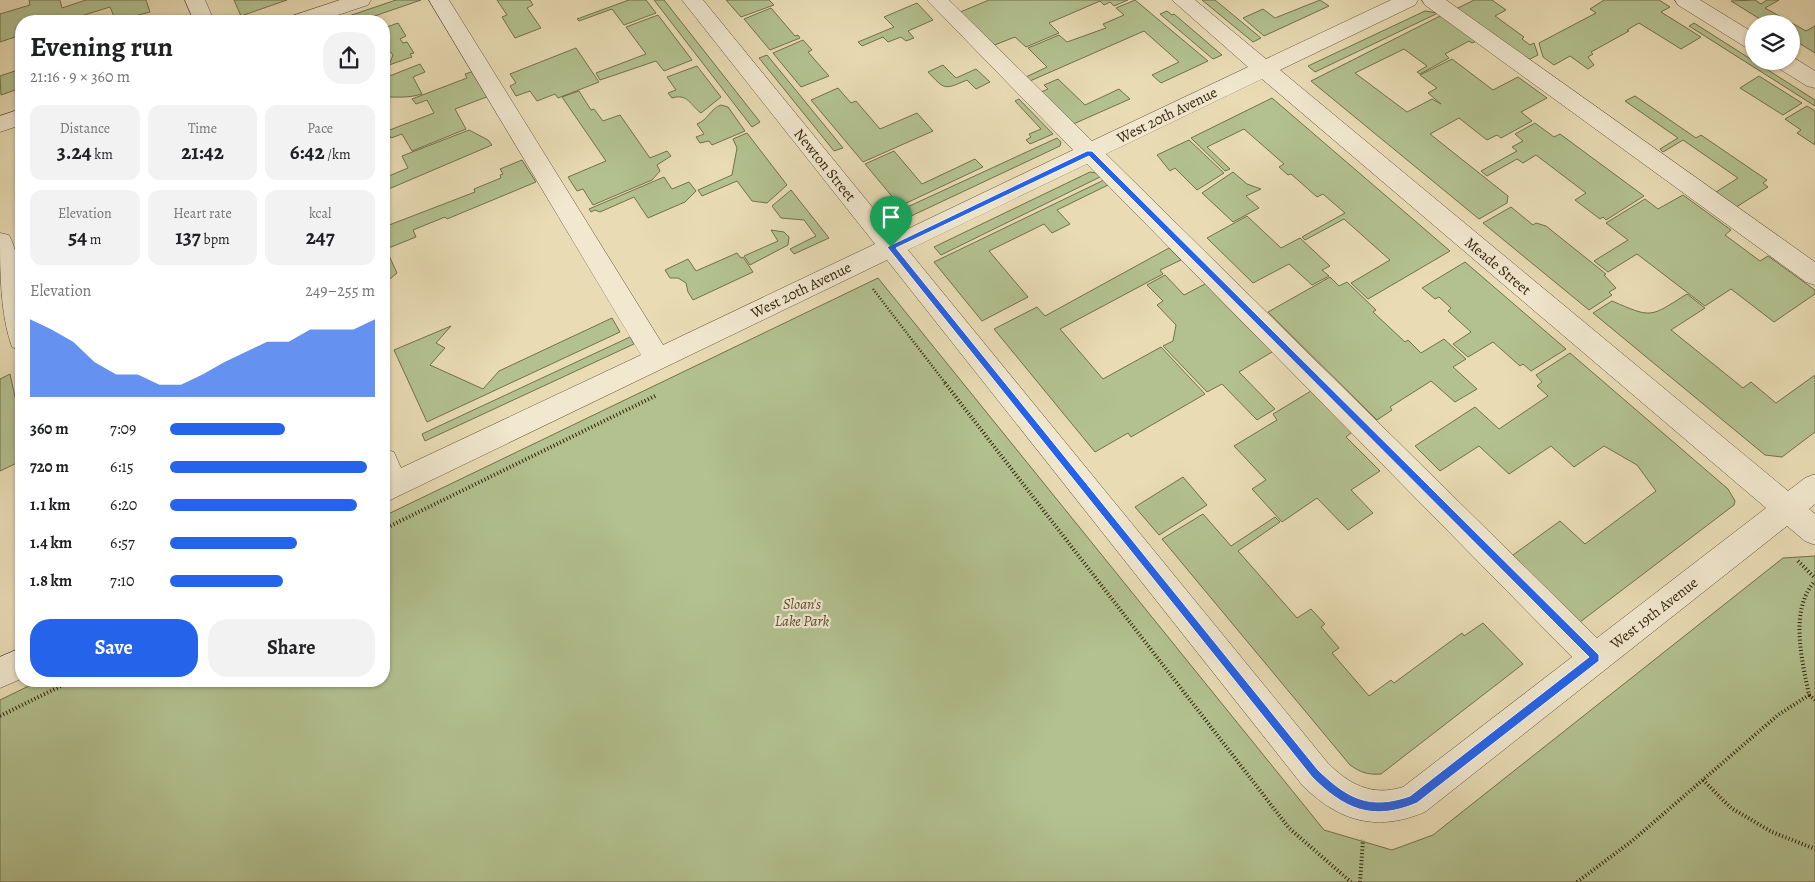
<!DOCTYPE html>
<html lang="en">
<head>
<meta charset="utf-8">
<style>
  :root { --surface:#fff; --page:#f2f2f2; --text:#202124; --muted:#757577; --accent:#2563eb }
  body { margin:0; font-family:Alegreya,serif; background:var(--page); color:var(--text); height:100vh; display:flex; flex-direction:column; font-size:19px; white-space:nowrap }
  * { box-sizing:border-box; margin:0 }
  p { font-size:16px; color:var(--muted) }
  .icon { flex:none; width:28px; height:28px; fill:none; stroke:currentColor; stroke-width:2; stroke-linecap:round; stroke-linejoin:round }
  .map { position:relative; flex:1; overflow:hidden }
  .drawer { position:absolute; left:15px; top:15px; width:375px; height:672px; display:flex; flex-direction:column; background:var(--surface); border-radius:20px; box-shadow:0 1px 4px #0004 }
  .drawer>* { flex:none }
  .controls { position:absolute; left:1745px; top:15px; display:grid; gap:10px }
  .controls a { display:grid; place-items:center; width:55px; height:55px; border-radius:50%; background:var(--surface); box-shadow:0 1px 4px #0004; font-size:25px }
  .pin { position:absolute; display:grid; place-items:center; width:42px; height:42px; color:#fff; margin:-51px -21px; border-radius:50% 50% 50% 0; rotate:-45deg; box-shadow:0 0 5px #0007 }
  .pin .icon { rotate:45deg }
  .round { display:grid; place-items:center; flex:none; width:52px; height:52px; border-radius:20px; background:var(--page) }
  .overview { display:flex; align-items:center; justify-content:space-between; height:85px; padding:0 15px }
  h1 { font-size:28px; font-weight:700; line-height:38px }
  .figures { display:grid; grid-template-columns:repeat(3,1fr); gap:8px; height:85px; padding:5px 15px }
  .figures div { display:grid; align-content:center; border-radius:12px; background:var(--page); text-align:center }
  .figures b { font-size:21px; font-weight:700 }
  .figures small { font-size:14px; font-weight:400 }
  .figures p { font-size:14px }
  .chart { height:140px; padding:10px 15px }
  .chart p { display:flex; justify-content:space-between }
  .chart svg { width:100%; height:90px; margin-top:5px; fill:var(--accent); opacity:.7 }
  .primary-button { display:flex; gap:10px; margin-top:auto; padding:10px 15px }
  .primary-button a { flex:1; height:58px; border-radius:20px; background:var(--accent); color:#fff; font-size:20px; font-weight:700; line-height:58px; text-align:center }
  .primary-button a+a { background:var(--page); color:var(--text) }
  ul { padding:0 15px; list-style:none; font-size:16px }
  li { display:grid; grid-template-columns:80px 60px 1fr; align-items:center; height:38px }
  li i { height:12px; border-radius:6px; background:var(--accent) }
  .map>svg:first-child { display:block }
  .green { fill:#b3c190; stroke:#72704c }
  .lines { fill:none; stroke-linecap:round; stroke-linejoin:round }
  .minor-casing { stroke:#5e4e33; stroke-width:1 }
  .path-far1 { stroke:#301e08; stroke-width:2.5; stroke-dasharray:1 2; stroke-linecap:butt }
  .path { stroke:#301e08; stroke-width:4; stroke-dasharray:1 2.5; stroke-linecap:butt }
  .minor { fill:#f1e8cf; fill-rule:evenodd }
  .route { fill:#2563eb; stroke:#fff; fill-rule:evenodd }
  .labels { text-anchor:middle; stroke-width:4.5; stroke-linejoin:round; paint-order:stroke }
  .street-label { font-size:15px; fill:#301e08; stroke:#f1e8cf }
  .park-label { font-size:15px; font-style:italic; fill:#574f31; stroke:#f1e8cf }
</style>
</head>
<body>
<div class="map">
<svg width="1815" height="882" viewBox="0 0 1815 882">
  <rect width="100%" height="100%" fill="#e9dcb5"/>
  <filter id="stains"><feTurbulence type="fractalNoise" baseFrequency=".004" numOctaves="4"/><feColorMatrix values="0 0 0 0 .2 0 0 0 0 .09 0 0 0 0 .02 0 0 0 .5 -.17"/></filter>
  <radialGradient id="worn" r=".72"><stop offset=".6" stop-color="#630" stop-opacity="0"/><stop offset="1" stop-color="#630" stop-opacity=".3"/></radialGradient>
  <!-- green -->
  <path class="green" d="M 29,0 L 60,0 L 62,8 L 86,0 L 146,0 L 150,12 L 116,21 L 110,7 L 65,21 L 21,21 L 21,35 L 0,42 L 0,14 L 30,5 Z
    M 234,0 L 287,0 L 241,16 Z
    M 396,0 L 421,0 L 360,21 L 334,21 Z
    M 497,0 L 530,0 L 533,5 L 527,8 L 541,28 L 515,38 L 502,17 L 507,15 Z
    M 629,0 L 646,0 L 656,13 L 624,25 L 612,9 L 579,21 L 577,19 Z
    M 654,0 L 664,0 L 760,122 L 752,127 Z
    M 726,0 L 769,0 L 774,5 L 741,17 Z
    M 989,0 L 1128,0 L 1114,6 L 1110,2 L 1104,5 L 1100,1 L 1049,23 L 1059,33 L 1026,47 L 1015,37 L 992,46 L 958,13 Z
    M 1135,0 L 1208,61 L 1161,83 L 1152,75 L 1179,62 L 1144,31 L 1030,81 L 1026,77 L 1047,67 L 1028,48 L 1059,35 L 1067,42 L 1106,28 L 1103,24 L 1124,15 L 1116,8 Z
    M 1202,0 L 1215,0 L 1261,38 L 1253,42 Z
    M 1320,0 L 1329,6 L 1264,36 L 1243,18 L 1263,9 L 1275,18 Z
    M 1474,0 L 1492,0 L 1506,10 L 1495,16 L 1524,37 L 1522,39 L 1530,45 L 1534,43 L 1538,55 L 1528,60 L 1456,9 Z
    M 1604,0 L 1659,0 L 1670,7 L 1661,12 L 1701,37 L 1681,49 L 1639,23 L 1627,30 L 1629,31 L 1591,52 L 1593,54 L 1588,57 L 1594,65 L 1588,69 L 1570,56 L 1554,65 L 1543,57 L 1539,43 L 1596,13 L 1590,9 Z
    M 1755,0 L 1761,4 L 1767,0 L 1779,0 L 1765,8 L 1806,31 L 1815,26 L 1815,53 L 1791,38 L 1791,24 L 1768,24 L 1731,1 Z
    M 917,3 L 933,20 L 908,31 L 914,38 L 906,41 L 901,37 L 888,42 L 883,37 L 862,46 L 858,42 L 894,27 L 884,17 Z
    M 771,8 L 795,36 L 798,35 L 800,38 L 770,50 L 744,19 Z
    M 1167,11 L 1172,15 L 1174,14 L 1222,55 L 1213,59 L 1160,14 Z
    M 1425,11 L 1438,13 L 1315,72 L 1308,66 Z
    M 658,15 L 692,60 L 664,71 L 656,61 L 600,80 L 596,73 L 646,54 L 626,27 Z
    M 1442,15 L 1477,41 L 1472,43 L 1469,41 L 1445,54 L 1449,58 L 1420,74 L 1417,72 L 1427,66 L 1404,49 L 1355,73 L 1407,112 L 1432,99 L 1441,104 L 1428,93 L 1437,88 L 1420,75 L 1452,59 L 1493,90 L 1518,77 L 1547,98 L 1521,112 L 1532,121 L 1501,138 L 1497,135 L 1487,140 L 1459,118 L 1430,134 L 1508,196 L 1507,203 L 1479,219 L 1311,81 Z
    M 398,23 L 406,36 L 400,39 L 403,43 L 407,42 L 414,53 L 410,54 L 412,57 L 389,65 L 393,55 L 384,44 L 387,41 L 384,28 Z
    M 1694,23 L 1815,100 L 1815,106 L 1689,26 Z
    M 803,40 L 812,50 L 808,52 L 829,76 L 801,87 L 773,53 Z
    M 576,48 L 599,82 L 558,98 L 555,94 L 537,101 L 530,91 L 516,96 L 510,86 L 516,83 L 510,74 Z
    M 767,55 L 843,148 L 834,151 L 759,58 Z
    M 420,64 L 425,72 L 413,77 L 422,94 C 409,98 398,97 387,97 L 384,94 L 384,83 L 390,81 L 387,77 Z
    M 943,65 L 956,78 L 976,69 L 990,82 L 976,89 L 967,80 C 944,90 945,90 928,72 Z
    M 697,66 L 721,97 L 701,113 C 690,105 688,93 672,98 L 668,93 L 676,90 L 667,77 Z
    M 21,69 L 21,88 L 1,95 L 0,76 Z
    M 474,71 L 489,96 L 455,109 L 466,129 L 412,151 L 402,134 L 391,138 L 387,131 L 434,113 L 427,100 L 416,104 L 412,99 L 467,78 L 465,74 Z
    M 1759,76 L 1802,103 L 1783,115 L 1740,88 Z
    M 1058,79 L 1085,105 L 1119,89 L 1130,99 L 1071,125 L 1039,93 L 1048,89 L 1044,85 Z
    M 838,88 L 851,103 L 856,101 L 880,129 L 917,113 L 933,131 L 863,162 L 811,100 Z
    M 579,91 L 591,110 L 594,109 L 603,121 L 620,115 L 650,158 L 667,151 L 671,156 L 657,165 L 660,171 L 652,180 L 593,205 L 583,189 L 577,191 L 568,177 L 606,161 L 562,97 Z
    M 1635,96 L 1696,138 L 1701,135 L 1767,180 L 1763,183 L 1768,187 L 1733,209 L 1713,194 L 1738,178 L 1683,140 L 1663,152 L 1660,149 L 1678,138 L 1625,101 Z
    M 1272,98 L 1450,251 L 1368,299 L 1351,283 L 1390,260 L 1344,219 L 1305,240 L 1302,237 L 1345,213 L 1323,194 L 1317,197 L 1291,174 L 1288,175 L 1279,167 L 1284,164 L 1244,129 L 1207,147 L 1230,169 L 1225,171 L 1191,138 Z
    M 1019,99 L 1053,134 L 1030,144 L 1026,140 L 1031,137 L 1029,134 L 1041,129 L 1015,101 Z
    M 721,105 L 728,107 L 745,131 L 712,145 L 709,141 L 700,143 L 696,137 L 704,134 L 697,124 C 708,120 711,108 721,105 Z
    M 1807,106 L 1815,111 L 1815,145 L 1797,133 L 1801,130 L 1785,119 Z
    M 1535,123 L 1554,137 L 1560,134 L 1644,196 L 1606,220 L 1603,217 L 1600,219 L 1575,200 L 1586,193 L 1536,155 L 1523,163 L 1517,159 L 1487,176 L 1481,171 L 1517,151 L 1512,147 L 1523,141 L 1515,134 Z
    M 469,130 L 488,140 L 492,145 L 384,191 L 384,178 L 408,168 L 402,156 Z
    M 747,133 L 787,185 L 767,203 L 752,201 L 737,181 L 702,196 L 698,190 L 732,175 L 737,148 L 733,139 Z
    M 1057,138 L 1061,142 L 1060,146 L 909,217 L 903,209 Z
    M 1189,140 L 1224,173 L 1197,190 L 1175,168 L 1170,171 L 1157,155 Z
    M 894,151 L 922,184 L 975,159 L 983,167 L 900,206 L 865,164 Z
    M 522,160 L 536,182 L 447,219 L 445,217 L 413,230 L 416,237 L 386,249 L 397,273 L 384,284 L 384,227 L 475,192 L 474,189 L 501,178 L 500,175 L 503,174 L 500,169 Z
    M 1090,172 L 1096,173 L 1100,177 L 941,255 L 934,247 Z
    M 1233,172 L 1247,184 L 1261,189 L 1246,196 L 1259,208 L 1233,222 L 1202,193 Z
    M 664,177 L 672,189 L 689,182 L 696,191 L 685,202 L 648,218 L 634,197 L 600,212 L 595,210 L 591,212 L 589,209 Z
    M 1104,180 L 1108,185 L 1057,210 L 1070,224 L 1052,233 L 1044,224 L 989,251 L 1028,297 L 982,321 L 934,262 Z
    M 791,190 L 829,238 L 794,254 L 790,249 L 816,236 L 804,220 L 781,218 L 772,206 Z
    M 1683,195 L 1731,230 L 1725,235 L 1760,261 L 1768,256 L 1815,290 L 1815,294 L 1774,322 L 1731,289 L 1705,306 L 1637,254 L 1608,272 L 1594,261 L 1628,240 L 1606,223 L 1645,199 L 1658,209 Z
    M 1511,207 L 1533,225 L 1536,223 L 1546,226 L 1606,274 L 1604,275 L 1616,288 L 1609,292 L 1612,295 L 1589,310 L 1483,223 Z
    M 1247,216 L 1281,248 L 1300,238 L 1330,266 L 1322,270 L 1329,276 L 1312,285 L 1289,264 L 1253,283 L 1207,238 Z
    M 771,230 L 784,232 L 789,237 L 788,245 L 750,265 L 744,256 L 778,241 Z
    M 1169,248 L 1181,260 L 1160,270 L 1163,274 L 1060,329 L 1103,379 L 1161,347 L 1205,394 L 1131,437 L 1128,433 L 1095,452 L 994,329 L 1037,307 L 1045,316 Z
    M 737,253 L 741,258 L 743,257 L 753,272 L 693,300 L 688,292 L 686,283 L 678,278 L 670,278 L 665,270 L 688,259 L 696,271 Z
    M 1465,262 L 1566,349 L 1531,371 L 1523,364 L 1520,366 L 1493,342 L 1468,357 L 1453,344 L 1471,332 L 1448,311 L 1451,308 L 1439,297 L 1435,299 L 1422,288 Z
    M 1165,275 L 1184,295 L 1205,284 L 1272,352 L 1239,372 L 1275,409 L 1257,420 L 1222,384 L 1207,392 L 1163,346 L 1173,341 L 1176,325 L 1157,305 L 1163,301 L 1147,285 Z
    M 1330,277 L 1339,286 L 1347,282 L 1376,310 L 1373,312 L 1405,342 L 1408,340 L 1421,353 L 1444,339 L 1466,359 L 1453,367 L 1477,389 L 1455,402 L 1431,381 L 1390,407 L 1392,410 L 1377,420 L 1268,312 Z
    M 878,278 L 1324,830 L 1392,850 L 1433,835 L 1783,558 L 1815,556 L 1815,882 L 0,882 L 0,700 L 39,681 L 384,681 L 384,516 Z
    M 1687,294 L 1705,308 L 1671,330 L 1743,388 L 1751,382 L 1776,403 L 1815,375 L 1815,432 L 1782,457 L 1765,455 L 1593,313 L 1612,301 C 1653,319 1650,317 1687,294 Z
    M 612,318 L 620,332 L 427,422 L 394,350 L 451,326 L 436,343 L 445,348 L 430,365 L 483,389 L 499,371 Z
    M 630,337 L 634,344 L 425,441 L 422,434 Z
    M 1570,353 L 1728,489 L 1735,501 L 1734,505 L 1580,622 L 1513,555 L 1560,521 L 1585,544 L 1656,491 L 1637,465 L 1604,446 L 1574,467 L 1551,446 L 1509,474 L 1479,446 L 1440,471 L 1415,446 L 1475,407 L 1499,429 L 1548,396 L 1537,386 L 1542,382 L 1536,375 Z
    M 10,374 L 21,424 L 21,461 L 0,471 L 0,379 Z
    M 1311,391 L 1352,432 L 1346,437 L 1380,471 L 1351,490 L 1373,513 L 1348,530 L 1317,498 L 1282,522 L 1252,489 L 1266,480 L 1234,446 L 1277,420 L 1273,414 Z
    M 1183,477 L 1207,505 L 1159,535 L 1135,507 Z
    M 1203,514 L 1231,546 L 1275,517 L 1280,522 L 1238,551 L 1297,618 L 1311,609 L 1325,624 L 1321,627 L 1339,648 L 1332,653 L 1369,696 L 1391,680 L 1394,683 L 1462,633 L 1464,636 L 1483,623 L 1523,664 L 1381,774 C 1367,775 1360,772 1350,765 L 1162,539 Z"/>
  <g class="lines">
    <defs>
      <path id="minor" d="M 185,0 L 205,0 L 214,21 L 194,21 Z
        M 340,0 L 371,0 L 368,5 L 320,21 L 289,21 L 292,16 Z
        M 429,0 L 449,0 L 663,345 L 875,244 L 682,0 L 703,0 L 895,235 L 1073,150 L 927,0 L 949,0 L 1092,141 L 1248,67 L 1172,0 L 1195,0 L 1266,59 L 1391,0 L 1418,0 L 1415,5 L 1280,70 L 1788,491 L 1805,478 L 1815,474 L 1815,504 L 1809,509 L 1815,514 L 1815,545 L 1805,541 L 1787,526 L 1425,812 C 1377,832 1340,822 1303,786 L 887,260 L 384,503 L 384,449 L 394,452 L 401,468 L 641,355 ZM 1262,79 L 1766,508 L 1597,638 L 1106,154 ZM 1087,164 L 1572,657 L 1403,787 C 1372,797 1348,784 1327,762 L 908,250 Z
        M 1422,0 L 1446,0 L 1815,262 L 1815,285 L 1806,282 L 1425,5 Z
        M 1675,0 L 1700,0 L 1754,33 L 1754,50 L 1747,48 L 1678,5 Z
        M 1791,56 L 1815,71 L 1815,88 L 1807,86 L 1775,66 L 1772,61 L 1791,61 Z
        M 21,109 L 21,125 L 0,132 L 0,116 Z
        M 0,233 L 9,235 C 25,266 23,317 21,351 L 12,347 C 0,314 0,270 0,233 Z
        M 21,648 L 21,679 L 0,688 L 0,657 Z"/>
    </defs>
    <!-- minor casing -->
    <use href="#minor" class="minor-casing"/>
    <!-- path-far1 -->
    <path class="path-far1" d="M 873,289 L 946,384"/>
    <!-- path -->
    <path class="path" d="M 945,383 L 1289,828 L 1351,882
      M 384,529 L 657,395
      M 1798,561 L 1815,578
      M 1809,695 L 1815,700
      M 0,716 L 71,681
      M 1703,780 L 1731,808 L 1772,832 L 1815,849
      M 1360,882 L 1363,840
      M 1577,882 L 1632,841 L 1778,715 L 1809,695 C 1802,660 1789,610 1815,581"/>
    <!-- minor -->
    <use href="#minor" class="minor"/>
  </g>
  <!-- route -->
  <path class="route" d="M 1087,151 L 1092,151 L 1599,655 L 1599,661 L 1417,803 C 1372,822 1344,809 1312,777 L 887,247 ZM 1089,156 L 1589,657 L 1410,796 C 1370,810 1348,799 1318,770 L 896,248 Z"/>
  <g class="labels">
    <!-- street labels -->
    <g class="street-label">
      <text transform="translate(1167 115) rotate(-26)" y="5">West 20th Avenue</text>
      <text transform="translate(825 165) rotate(51)" y="5">Newton Street</text>
      <text transform="translate(1498 266) rotate(40)" y="5">Meade Street</text>
      <text transform="translate(801 290) rotate(-26)" y="5">West 20th Avenue</text>
      <text transform="translate(1654 613) rotate(-38)" y="5">West 19th Avenue</text>
    </g>
    <!-- park labels -->
    <g class="park-label">
      <text x="802" y="609">Sloan's<tspan x="802" dy="17">Lake Park</tspan></text>
    </g>
  </g>
  <rect width="100%" height="100%" filter="url(#stains)"/>
  <rect width="100%" height="100%" fill="url(#worn)"/>
</svg>
<div class="controls">
<a><svg class="icon" aria-label="layers" viewBox="0 0 24 24"><path d="M12 4l9 5-9 5-9-5zM3 14l9 5 9-5"/></svg></a>
</div>
<div class="pin" style="left:891px;top:247px;background:#1e9e55"><svg class="icon" aria-label="arrive" viewBox="0 0 24 24"><path d="M6 21V4h12l-3 4 3 4H6"/></svg></div>
<section class="drawer">
<div class="overview"><div><h1>Evening run</h1><p>21:16 · 9 × 360 m</p></div><a class="round"><svg class="icon" aria-label="share" viewBox="0 0 24 24"><path d="M12 15V3M7 8l5-5 5 5M5 13v7h14v-7"/></svg></a></div>
<div class="figures">
<div><p>Distance</p><b>3.24<small> km</small></b></div>
<div><p>Time</p><b>21:42</b></div>
<div><p>Pace</p><b>6:42<small> /km</small></b></div>
</div>
<div class="figures">
<div><p>Elevation</p><b>54<small> m</small></b></div>
<div><p>Heart rate</p><b>137<small> bpm</small></b></div>
<div><p>kcal</p><b>247</b></div>
</div>
<div class="chart"><p><span>Elevation</span>249–255 m</p>
<svg viewBox="0 0 160 44" preserveAspectRatio="none"><path d="M0 44V6L10 11L20 17L30 27L40 33L50 33L60 38L70 38L80 33L90 27L100 22L110 17L120 17L130 11L140 11L150 11L160 6V44z"/></svg>
</div>
<ul>
<li><b>360 m</b>7:09<i style="width:56%"></i></li>
<li><b>720 m</b>6:15<i style="width:96%"></i></li>
<li><b>1.1 km</b>6:20<i style="width:91%"></i></li>
<li><b>1.4 km</b>6:57<i style="width:62%"></i></li>
<li><b>1.8 km</b>7:10<i style="width:55%"></i></li>
</ul>
<div class="primary-button"><a>Save</a><a>Share</a></div>
</section>
</div>
</body>
</html>
